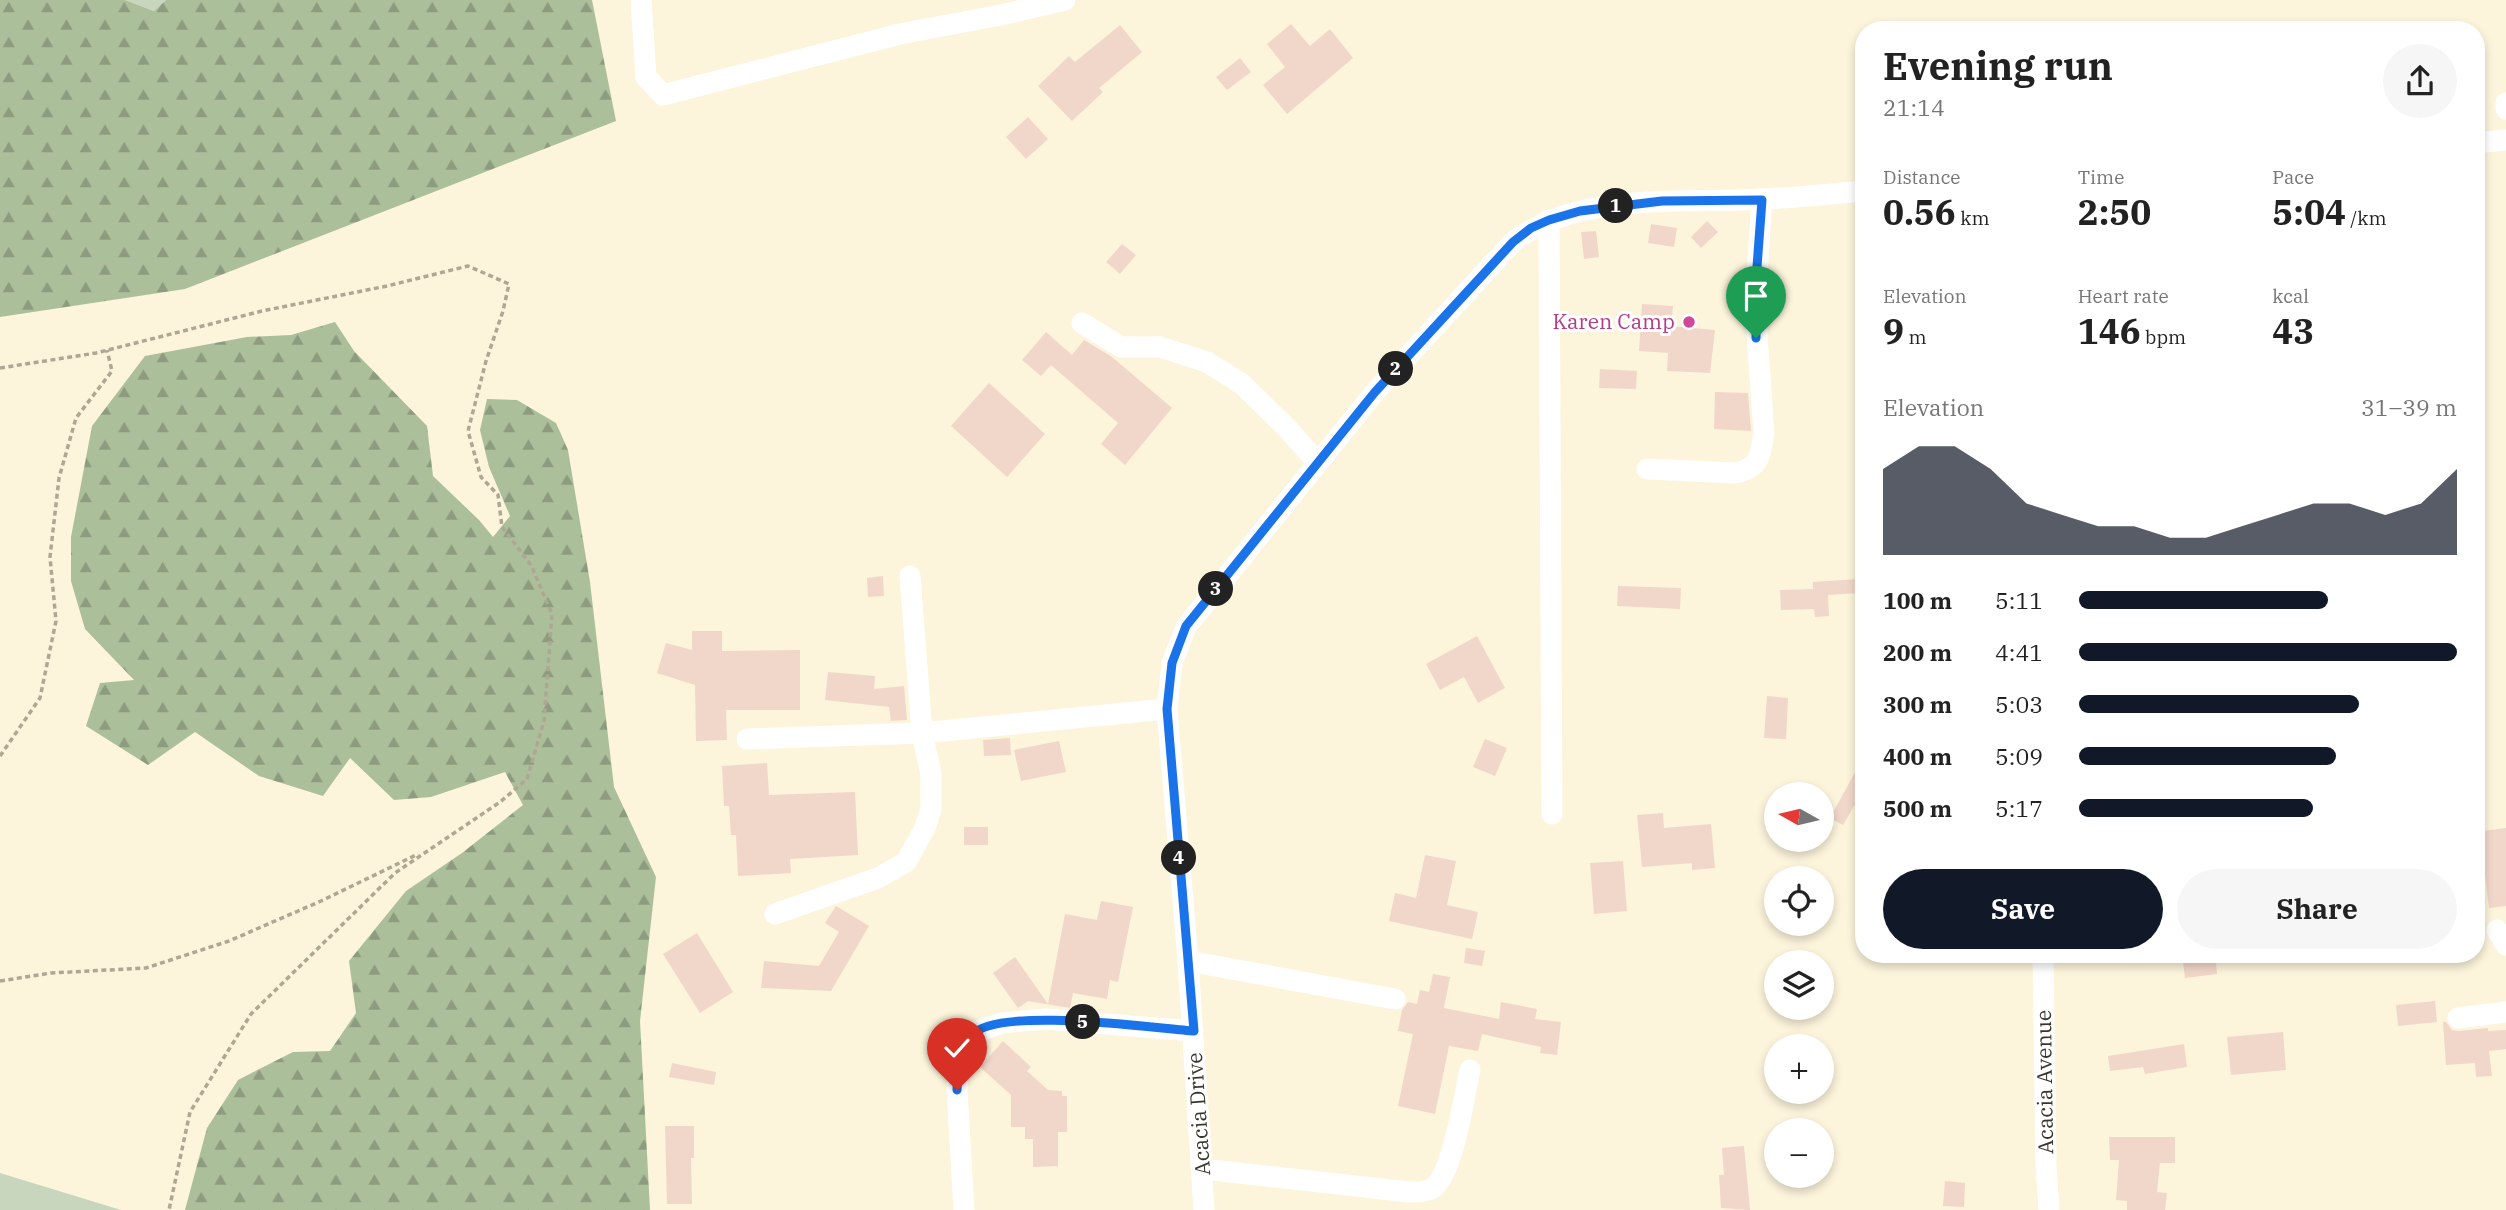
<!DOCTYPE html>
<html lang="en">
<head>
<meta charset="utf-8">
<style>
  :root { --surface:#fff; --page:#f6f6f6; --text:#222; --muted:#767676; --accent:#111827 }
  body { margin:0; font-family:"IBM Plex Serif",serif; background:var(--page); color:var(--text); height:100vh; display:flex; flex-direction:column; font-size:26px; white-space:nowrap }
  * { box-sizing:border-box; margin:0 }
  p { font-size:23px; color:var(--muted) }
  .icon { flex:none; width:38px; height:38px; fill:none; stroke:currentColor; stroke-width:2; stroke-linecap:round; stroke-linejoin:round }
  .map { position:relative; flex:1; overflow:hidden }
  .sheet { position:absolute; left:1855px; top:21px; width:630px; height:942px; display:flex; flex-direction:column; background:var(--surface); border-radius:28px; box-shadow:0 4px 10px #0003 }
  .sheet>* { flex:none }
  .needle { width:46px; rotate:278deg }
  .buttons { position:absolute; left:1764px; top:782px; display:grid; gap:14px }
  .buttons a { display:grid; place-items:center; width:70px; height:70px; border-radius:50%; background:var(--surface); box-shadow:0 4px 10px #0003; font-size:35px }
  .pin { position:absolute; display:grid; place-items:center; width:60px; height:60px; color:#fff; margin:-72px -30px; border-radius:50% 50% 50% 0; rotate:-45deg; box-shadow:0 0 7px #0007 }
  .pin .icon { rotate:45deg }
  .km { position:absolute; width:35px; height:35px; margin:-18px; border-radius:50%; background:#222; color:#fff; font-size:19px; line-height:35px; text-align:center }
  .round { display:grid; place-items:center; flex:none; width:74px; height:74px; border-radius:37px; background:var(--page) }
  .head { display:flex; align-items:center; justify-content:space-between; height:119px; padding:0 28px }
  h1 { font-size:38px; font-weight:700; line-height:52px }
  .figures { display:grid; grid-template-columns:repeat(3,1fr); gap:10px; height:119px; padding:7px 28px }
  .figures div { display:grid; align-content:center }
  .figures b { font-size:35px; font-weight:700 }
  .figures small { font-size:19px; font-weight:400 }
  .figures p { font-size:19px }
  .chart { height:196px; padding:14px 28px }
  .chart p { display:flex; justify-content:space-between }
  .chart svg { width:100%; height:126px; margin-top:7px; fill:var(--accent); opacity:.7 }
  .primary-button { display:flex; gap:14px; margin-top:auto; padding:14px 28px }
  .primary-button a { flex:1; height:80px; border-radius:42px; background:var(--accent); color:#fff; font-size:28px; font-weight:700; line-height:80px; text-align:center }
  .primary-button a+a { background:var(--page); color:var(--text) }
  ul { padding:0 28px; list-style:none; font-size:23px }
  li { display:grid; grid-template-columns:112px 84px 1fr; align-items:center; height:52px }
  li i { height:18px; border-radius:9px; background:var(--accent) }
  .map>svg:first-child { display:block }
  .grass { fill:#c8d6bd }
  .forest { fill:url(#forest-firs) }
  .building { fill:#f1d7c9 }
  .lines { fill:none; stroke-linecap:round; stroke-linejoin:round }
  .path { stroke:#ada794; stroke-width:3.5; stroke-dasharray:5 3.5; stroke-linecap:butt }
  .minor { stroke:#fff; stroke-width:21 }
  .route-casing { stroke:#fff; stroke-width:14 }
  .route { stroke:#1a73e8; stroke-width:9 }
  .hotel-dot { fill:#d1479c; stroke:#fff; stroke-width:2.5 }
  .labels { text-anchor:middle; stroke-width:6; stroke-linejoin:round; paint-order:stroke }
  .hotel-label { font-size:21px; fill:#b23c85; stroke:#fff; text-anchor:end }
  .street-label { font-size:21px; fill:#38352b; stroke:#fff }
</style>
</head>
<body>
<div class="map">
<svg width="2506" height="1210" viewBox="0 0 2506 1210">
  <defs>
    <pattern id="forest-firs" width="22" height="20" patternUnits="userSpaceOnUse" patternTransform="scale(1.75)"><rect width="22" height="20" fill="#acbf9b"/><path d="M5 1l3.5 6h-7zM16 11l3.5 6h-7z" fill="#8d9c7f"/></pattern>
  </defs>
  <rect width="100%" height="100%" fill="#fcf4db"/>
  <!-- grass -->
  <path class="grass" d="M 125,0 L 166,0 L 154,11 Z
    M 0,1173 L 121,1210 L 0,1210 Z"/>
  <!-- forest -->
  <path class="forest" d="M 0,0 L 125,0 L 154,11 L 166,0 L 592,0 L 616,121 L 185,289 L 0,317 Z
    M 335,322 L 354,351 L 427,426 L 433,476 L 479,520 L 493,537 L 510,516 L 489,467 L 480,430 L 487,399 L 517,400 L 556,423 L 568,450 L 590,582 L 614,787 L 656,877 L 640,1021 L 650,1210 L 185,1210 L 207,1128 L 238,1080 L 293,1052 L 330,1051 L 356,1013 L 349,961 L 406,891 L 462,853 L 523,805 L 505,772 L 431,797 L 394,800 L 350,758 L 323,796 L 259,776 L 195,732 L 148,765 L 86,726 L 100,683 L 134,680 L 85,629 L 71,581 L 71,537 L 92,426 L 145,356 L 247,337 L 291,335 Z"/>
  <!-- building -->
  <path class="building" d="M 1291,24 L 1310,46 L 1330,29 L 1353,58 L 1287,114 L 1263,85 L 1285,67 L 1267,44 Z
    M 1120,25 L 1142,52 L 1099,88 L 1103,92 L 1072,121 L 1038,86 L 1069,56 L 1075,62 Z
    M 1240,58 L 1251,72 L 1227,90 L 1216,77 Z
    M 1028,117 L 1048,139 L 1026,159 L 1006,137 Z
    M 1707,221 L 1718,232 L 1701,248 L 1691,237 Z
    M 1651,224 L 1677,228 L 1674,247 L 1648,243 Z
    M 1596,231 L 1599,257 L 1584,259 L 1581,232 Z
    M 1122,244 L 1136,255 L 1120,274 L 1106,262 Z
    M 1642,304 L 1673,306 L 1671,326 L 1715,330 L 1710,373 L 1667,371 L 1668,353 L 1639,351 Z
    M 1046,332 L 1072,355 L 1084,340 L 1112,357 L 1172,408 L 1125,465 L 1101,444 L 1118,423 L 1051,365 L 1041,376 L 1022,360 Z
    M 1600,369 L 1637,371 L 1636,389 L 1599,388 Z
    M 989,383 L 1045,434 L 1007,477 L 951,426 Z
    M 1715,392 L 1748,393 L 1751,431 L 1714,429 Z
    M 883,576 L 884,596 L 868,597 L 867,578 Z
    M 1858,579 L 1859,593 L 1828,595 L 1829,616 L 1815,617 L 1814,609 L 1781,610 L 1780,590 L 1813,589 L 1813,582 Z
    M 1618,586 L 1681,588 L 1680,609 L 1617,606 Z
    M 692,631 L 722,631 L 722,651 L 800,650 L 800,710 L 726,710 L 727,740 L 696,741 L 695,685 L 657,673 L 666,643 L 692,650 Z
    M 1477,636 L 1505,688 L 1478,703 L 1464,677 L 1440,690 L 1426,664 Z
    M 828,672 L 875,676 L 874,689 L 904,686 L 907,720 L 891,721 L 889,707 L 825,700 Z
    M 1767,696 L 1788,698 L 1786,739 L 1764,738 Z
    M 1010,738 L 1011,755 L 984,756 L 983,740 Z
    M 1485,739 L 1507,748 L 1495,776 L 1473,767 Z
    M 1059,741 L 1066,772 L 1021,781 L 1014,750 Z
    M 1864,756 L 1864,811 L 1854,806 L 1843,825 L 1830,818 Z
    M 767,763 L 769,795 L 855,792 L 858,855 L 790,859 L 791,873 L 738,876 L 736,835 L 731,835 L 729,806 L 724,806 L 722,766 Z
    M 1663,813 L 1664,828 L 1711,824 L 1715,868 L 1692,870 L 1692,863 L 1642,867 L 1637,815 Z
    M 964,827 L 988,827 L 988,845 L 964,845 Z
    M 2506,828 L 2506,906 L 2489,908 L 2485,875 L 2476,876 L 2476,832 Z
    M 1425,855 L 1456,861 L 1447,905 L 1478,912 L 1472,939 L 1389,921 L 1395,893 L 1416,898 Z
    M 1623,861 L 1627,911 L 1594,914 L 1590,863 Z
    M 1101,901 L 1133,907 L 1118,982 L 1110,980 L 1107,999 L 1073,993 L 1070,1008 L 1028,1001 L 1018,1008 L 993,973 L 1015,957 L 1048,1004 L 1065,914 L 1097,920 Z
    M 836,906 L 869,926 L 831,991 L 761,988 L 764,961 L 819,966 L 839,932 L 825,923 Z
    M 697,933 L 733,992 L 700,1013 L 663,954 Z
    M 1466,948 L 1485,951 L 1482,966 L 1464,963 Z
    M 2182,954 L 2215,954 L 2217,974 L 2185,978 Z
    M 1433,974 L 1450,977 L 1444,1008 L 1499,1019 L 1501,1002 L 1537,1009 L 1535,1019 L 1561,1022 L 1557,1055 L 1540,1053 L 1541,1047 L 1482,1034 L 1478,1051 L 1449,1046 L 1435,1114 L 1398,1106 L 1413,1034 L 1398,1031 L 1402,1010 L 1408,1002 L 1417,1004 L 1420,990 L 1429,992 Z
    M 2435,1001 L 2437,1022 L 2398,1026 L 2396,1005 Z
    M 2443,1022 L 2446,1022 L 2452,1030 L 2459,1031 L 2488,1028 L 2488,1031 L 2506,1030 L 2506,1049 L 2489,1051 L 2492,1076 L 2476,1077 L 2475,1063 L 2446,1065 Z
    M 2283,1032 L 2286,1070 L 2231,1075 L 2227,1037 Z
    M 1003,1041 L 1031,1067 L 1027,1071 L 1048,1090 L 1062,1091 L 1062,1096 L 1067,1096 L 1067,1132 L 1058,1132 L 1058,1166 L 1033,1167 L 1033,1139 L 1025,1139 L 1025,1127 L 1011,1127 L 1011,1095 L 980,1067 Z
    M 2184,1044 L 2187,1067 L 2145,1074 L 2143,1067 L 2110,1071 L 2108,1056 Z
    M 672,1063 L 716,1072 L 714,1085 L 669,1077 Z
    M 665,1126 L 694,1126 L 694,1158 L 691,1158 L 692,1204 L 667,1204 Z
    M 2109,1137 L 2175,1137 L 2175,1163 L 2160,1163 L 2157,1192 L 2167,1193 L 2165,1210 L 2127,1210 L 2127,1201 L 2116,1200 L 2119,1160 L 2110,1160 Z
    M 1744,1146 L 1750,1210 L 1721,1208 L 1719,1175 L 1724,1175 L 1722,1148 Z
    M 1945,1181 L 1965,1183 L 1964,1207 L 1943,1206 Z"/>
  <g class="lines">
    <!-- path -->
    <path class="path" d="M 0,368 L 96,353 L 262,311 L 387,286 L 468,266 L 509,284 L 503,311 L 486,361 L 468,431 L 481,477 L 498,495 L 502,527 L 531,565 L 552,614 L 544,721 L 527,779 L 500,802 L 395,873 L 251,1014 L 190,1112 L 169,1210
      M 0,756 L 40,698 L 56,621 L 50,557 L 59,478 L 76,418 L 112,371 L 107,350
      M 0,981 L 51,973 L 146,968 L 229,941 L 321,901 L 418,854"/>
    <!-- minor -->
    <path class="minor" d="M 641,0 L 646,77 L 663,95 L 900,34 L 1001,15 L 1065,0
      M 2506,103 L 2506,109
      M 2476,143 L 2506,140
      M 1549,220 L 1552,814
      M 1082,323 L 1121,347 L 1160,347 L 1207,362 L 1242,384 L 1287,428 L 1318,463
      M 1647,469 L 1735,473 C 1760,468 1760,456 1764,433 L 1755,306 L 1762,199
      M 747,739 L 922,733 L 1167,709
      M 775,914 L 878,878 L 906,862 L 925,828 L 931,809 L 931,774 L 922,733 L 910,576
      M 2497,930 L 2506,945
      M 2043,954 L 2046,1165 L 2049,1210
      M 1188,961 L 1395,999
      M 2458,1018 L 2506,1012
      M 1203,1169 L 1409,1192 C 1415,1192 1426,1192 1431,1189 C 1453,1178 1464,1095 1470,1070
      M 964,1210 L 957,1090 L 959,1054 L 973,1033 L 1002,1023 L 1045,1019 L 1193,1031
      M 1204,1210 L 1188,961 L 1167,709 L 1172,663 L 1186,627 L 1375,392 L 1513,242 C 1578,191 1683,204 1762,199 C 1796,198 1830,194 1864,191"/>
  </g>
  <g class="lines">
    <defs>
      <path id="route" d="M 957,1090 C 958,1069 957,1051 972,1035 C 998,1006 1152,1028 1194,1031 L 1167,709 L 1172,663 L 1186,626 L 1375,392 L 1513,242 L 1531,228 L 1549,220 L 1580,211 L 1662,201 L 1762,200 L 1756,280 L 1756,338"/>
    </defs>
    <!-- route casing -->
    <use href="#route" class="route-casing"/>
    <!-- route -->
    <use href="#route" class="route"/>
  </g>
  <!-- markers -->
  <circle class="hotel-dot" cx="1689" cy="322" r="7"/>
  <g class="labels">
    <!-- hotel labels -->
    <g class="hotel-label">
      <text x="1675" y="329">Karen Camp</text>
    </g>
    <!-- street labels -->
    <g class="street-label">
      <text transform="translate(2045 1082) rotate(-91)" y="7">Acacia Avenue</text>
      <text transform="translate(1199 1114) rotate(-94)" y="7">Acacia Drive</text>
    </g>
  </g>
</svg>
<div class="buttons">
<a><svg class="needle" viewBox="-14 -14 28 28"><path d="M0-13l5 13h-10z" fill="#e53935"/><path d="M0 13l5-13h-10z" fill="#767676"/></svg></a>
<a><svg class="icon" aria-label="locate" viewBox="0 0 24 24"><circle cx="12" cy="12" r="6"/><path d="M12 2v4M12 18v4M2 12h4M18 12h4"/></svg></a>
<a><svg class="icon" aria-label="layers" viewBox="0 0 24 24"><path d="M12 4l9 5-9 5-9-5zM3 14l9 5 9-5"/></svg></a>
<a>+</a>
<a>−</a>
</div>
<div class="pin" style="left:1756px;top:338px;background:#1e9e55"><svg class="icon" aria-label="arrive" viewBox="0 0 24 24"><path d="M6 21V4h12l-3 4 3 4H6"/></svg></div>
<div class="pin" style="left:957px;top:1090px;background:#d93025"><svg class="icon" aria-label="check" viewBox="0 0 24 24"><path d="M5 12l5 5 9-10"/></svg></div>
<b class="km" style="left:1616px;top:206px">1</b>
<b class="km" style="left:1396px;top:369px">2</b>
<b class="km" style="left:1216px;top:589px">3</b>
<b class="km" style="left:1179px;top:858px">4</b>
<b class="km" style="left:1083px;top:1022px">5</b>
<section class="sheet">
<div class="head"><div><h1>Evening run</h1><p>21:14</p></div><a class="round"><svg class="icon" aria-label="share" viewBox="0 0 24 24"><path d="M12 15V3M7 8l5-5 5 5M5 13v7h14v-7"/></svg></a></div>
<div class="figures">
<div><p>Distance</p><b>0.56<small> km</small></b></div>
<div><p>Time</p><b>2:50</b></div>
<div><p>Pace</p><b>5:04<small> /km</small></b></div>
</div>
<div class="figures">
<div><p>Elevation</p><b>9<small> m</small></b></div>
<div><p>Heart rate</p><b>146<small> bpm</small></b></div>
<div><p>kcal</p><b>43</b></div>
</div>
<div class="chart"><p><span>Elevation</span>31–39 m</p>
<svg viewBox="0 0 160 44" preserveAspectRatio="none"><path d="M0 44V14L10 6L20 6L30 14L40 26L50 30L60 34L70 34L80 38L90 38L100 34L110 30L120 26L130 26L140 30L150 26L160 14V44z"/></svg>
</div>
<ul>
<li><b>100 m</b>5:11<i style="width:66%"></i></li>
<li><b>200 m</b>4:41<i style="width:100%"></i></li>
<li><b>300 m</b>5:03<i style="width:74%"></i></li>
<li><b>400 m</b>5:09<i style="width:68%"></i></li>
<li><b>500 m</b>5:17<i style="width:62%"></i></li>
</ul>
<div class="primary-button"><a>Save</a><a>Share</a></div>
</section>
</div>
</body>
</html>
